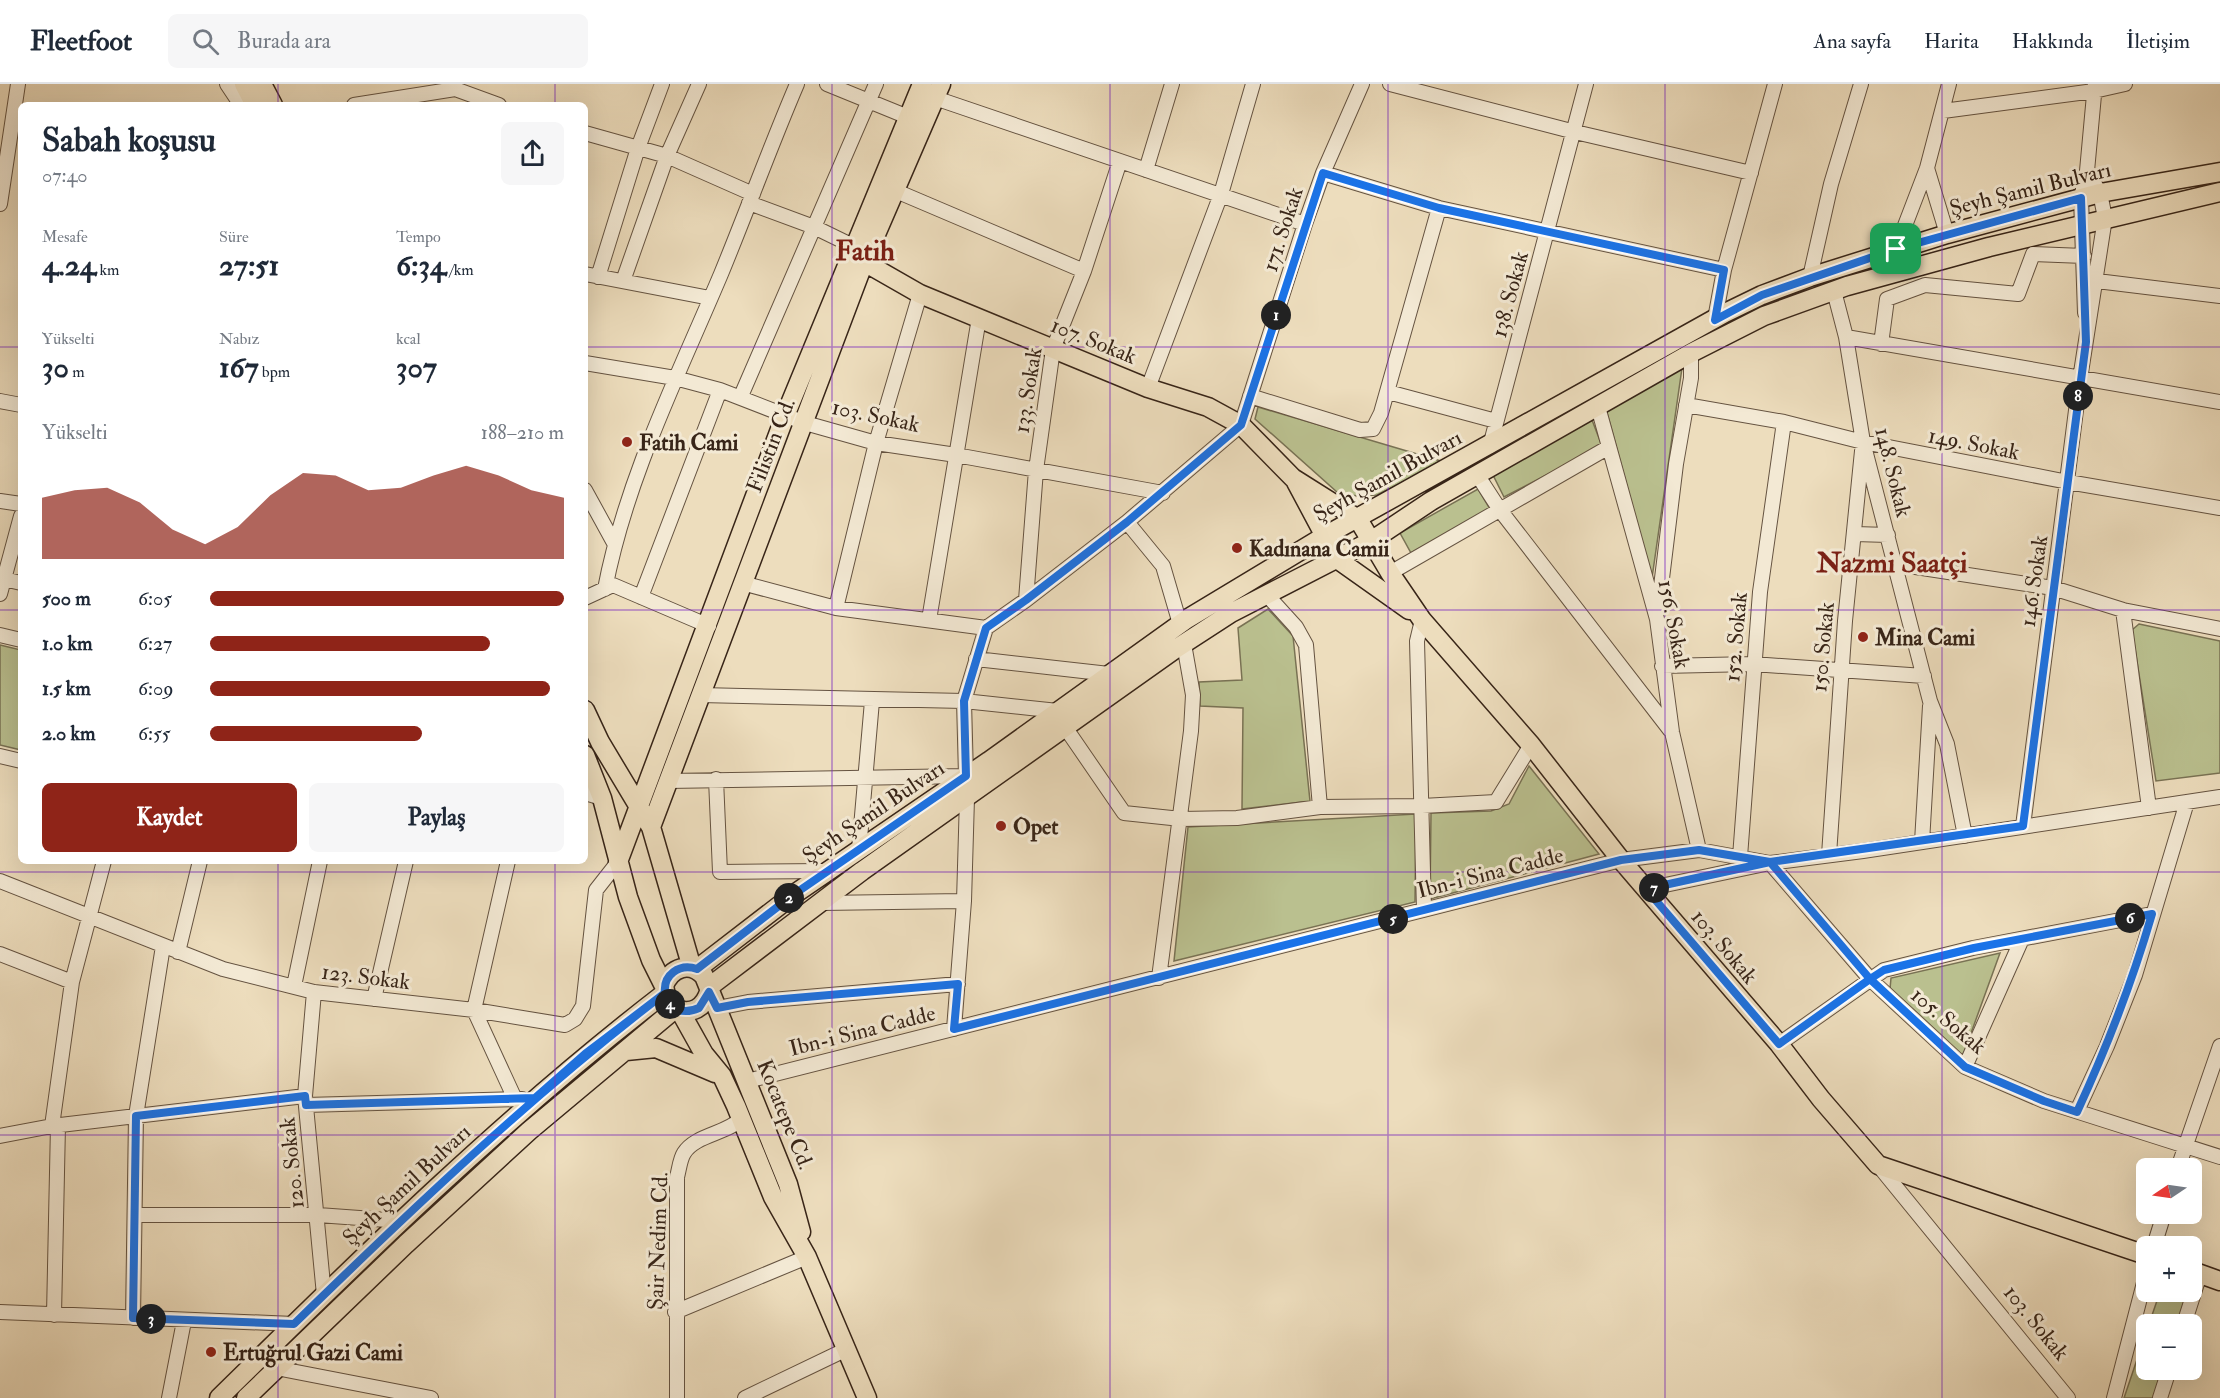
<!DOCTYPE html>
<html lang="tr">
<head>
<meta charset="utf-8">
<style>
  :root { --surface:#fff; --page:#f6f6f7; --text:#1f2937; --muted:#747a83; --line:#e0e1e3; --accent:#8f2418 }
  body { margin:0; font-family:"IM FELL Double Pica",serif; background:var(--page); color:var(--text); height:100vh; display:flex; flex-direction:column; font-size:22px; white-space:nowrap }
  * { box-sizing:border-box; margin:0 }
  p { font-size:20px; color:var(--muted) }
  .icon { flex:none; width:33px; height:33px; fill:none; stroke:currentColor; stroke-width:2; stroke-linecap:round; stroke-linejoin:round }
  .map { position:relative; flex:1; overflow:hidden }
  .side { position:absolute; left:18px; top:18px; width:570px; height:762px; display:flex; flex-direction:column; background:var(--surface); border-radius:9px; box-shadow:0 6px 24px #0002 }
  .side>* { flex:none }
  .needle { width:39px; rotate:257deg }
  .tools { position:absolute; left:2136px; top:1074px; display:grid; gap:12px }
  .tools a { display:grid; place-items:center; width:66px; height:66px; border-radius:9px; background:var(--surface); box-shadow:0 6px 24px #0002; font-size:30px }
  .pin { position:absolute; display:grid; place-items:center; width:51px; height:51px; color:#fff; margin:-26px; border-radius:12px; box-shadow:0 3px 9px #0006 }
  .km { position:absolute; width:30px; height:30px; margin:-15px; border-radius:50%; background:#222; color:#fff; font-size:16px; line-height:30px; text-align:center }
  .round { display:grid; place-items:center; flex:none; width:63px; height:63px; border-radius:9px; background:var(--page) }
  .summary { display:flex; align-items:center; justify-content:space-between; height:102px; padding:0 24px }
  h1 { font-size:33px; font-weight:700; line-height:45px }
  .figures { display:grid; grid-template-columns:repeat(3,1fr); gap:9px; height:102px; padding:6px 24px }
  .figures div { display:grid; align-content:center }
  .figures b { font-size:30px; font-weight:700 }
  .figures small { font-size:16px; font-weight:400 }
  .figures p { font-size:16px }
  .chart { height:168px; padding:12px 24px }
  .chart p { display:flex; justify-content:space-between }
  .chart svg { width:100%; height:108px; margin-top:6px; fill:var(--accent); opacity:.7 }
  .button { display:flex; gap:12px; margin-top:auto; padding:12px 24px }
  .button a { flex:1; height:69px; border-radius:9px; background:var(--accent); color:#fff; font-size:24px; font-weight:700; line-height:69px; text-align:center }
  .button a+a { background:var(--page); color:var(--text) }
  ul { padding:0 24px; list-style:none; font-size:20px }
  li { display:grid; grid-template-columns:96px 72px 1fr; align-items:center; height:45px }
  li i { height:15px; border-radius:8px; background:var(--accent) }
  header { display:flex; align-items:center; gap:36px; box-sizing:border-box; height:84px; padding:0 30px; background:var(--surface); border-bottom:2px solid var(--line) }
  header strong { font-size:28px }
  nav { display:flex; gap:33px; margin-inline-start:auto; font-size:21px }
  .search { width:420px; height:54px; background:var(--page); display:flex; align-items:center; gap:15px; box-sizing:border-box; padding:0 21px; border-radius:9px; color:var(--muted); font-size:22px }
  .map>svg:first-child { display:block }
  .green { fill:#bac08f; stroke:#797254; stroke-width:1.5 }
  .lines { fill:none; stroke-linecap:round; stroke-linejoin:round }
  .minor-casing { stroke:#655341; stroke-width:16 }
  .major-casing { stroke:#382518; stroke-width:21 }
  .minor { stroke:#f3e9d4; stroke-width:14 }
  .major { stroke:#edddbd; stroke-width:18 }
  .route-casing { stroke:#fff; stroke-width:12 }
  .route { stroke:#1a73e8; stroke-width:8 }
  .grid { fill:none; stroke:#7b2cbf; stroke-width:1.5; stroke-opacity:0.55 }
  .poi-dot { fill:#8f2418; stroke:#f3e9d4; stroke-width:2 }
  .labels { text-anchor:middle; stroke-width:6; stroke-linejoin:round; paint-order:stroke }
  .street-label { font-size:22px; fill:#382518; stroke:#f3e9d4 }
  .poi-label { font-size:22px; font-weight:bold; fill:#382518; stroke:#f3e9d4; text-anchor:start }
  .district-label { font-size:28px; font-weight:bold; fill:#7a1f14; stroke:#f3e9d4 }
</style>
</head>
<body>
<header>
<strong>Fleetfoot</strong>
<div class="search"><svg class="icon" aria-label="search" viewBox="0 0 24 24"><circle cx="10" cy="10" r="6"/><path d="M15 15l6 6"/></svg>Burada ara</div>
<nav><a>Ana sayfa</a><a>Harita</a><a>Hakkında</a><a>İletişim</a></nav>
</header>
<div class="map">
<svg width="2220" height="1314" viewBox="0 0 2220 1314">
  <rect width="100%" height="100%" fill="#edddbd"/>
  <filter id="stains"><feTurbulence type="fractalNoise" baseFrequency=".00333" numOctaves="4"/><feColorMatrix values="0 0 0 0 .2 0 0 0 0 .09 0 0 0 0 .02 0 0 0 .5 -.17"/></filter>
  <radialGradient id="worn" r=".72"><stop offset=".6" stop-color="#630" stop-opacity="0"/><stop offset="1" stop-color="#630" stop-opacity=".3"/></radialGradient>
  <!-- green -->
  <path class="green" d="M 1682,284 L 1652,494 L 1606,325 Z
    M 1258,323 L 1444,378 L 1377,411 L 1357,412 L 1337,408 L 1255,335 Z
    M 1592,336 L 1602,362 L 1504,413 L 1493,391 Z
    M 1478,405 L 1490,425 L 1411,469 L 1400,449 Z
    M 1268,525 L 1293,552 L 1310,717 L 1242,725 L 1243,624 L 1200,622 L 1199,598 L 1242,596 L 1238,544 Z
    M 2139,540 L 2220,557 L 2220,689 L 2156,697 L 2132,546 Z
    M 0,561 L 21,566 L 21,666 L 0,661 Z
    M 1529,682 L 1599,770 L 1430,815 L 1431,729 L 1491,727 L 1509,720 Z
    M 1416,730 L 1415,818 L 1174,877 L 1188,743 Z
    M 2000,869 L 1962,974 L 1890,905 L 1891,894 Z
    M 2160,1208 L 2192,1208 L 2182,1240 L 2149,1240 Z
    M 2146,1249 L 2146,1286 L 2168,1286 L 2159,1314 L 2124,1314 Z"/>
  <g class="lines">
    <defs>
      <path id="minor" d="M 227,0 L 241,21
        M 827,0 L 908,33
        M 1390,0 L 1575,48 L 1751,89
        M 935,14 L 1305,140
        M 354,21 L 455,5 L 499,21
        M 1943,27 L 2094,7 L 2125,0
        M 585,49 L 667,72 L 753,110
        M 1927,84 L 1947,150
        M 1146,86 L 1172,0
        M 1323,89 L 1439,124 L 1724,186
        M 896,107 L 1084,187
        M 749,119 L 814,143 L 853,162
        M 0,120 L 18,0
        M 1896,165 L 1927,84 L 1949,0
        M 585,190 L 710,214
        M 598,193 L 638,64 L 662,0
        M 1810,193 L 1831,100 L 1861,0
        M 623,197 L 667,72 L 699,0
        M 2097,197 L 2220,212
        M 1834,207 L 1846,253 L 1863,358 L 1930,617 L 1947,660 L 1965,752
        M 2085,229 L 2081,114 L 2087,87 L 2095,0
        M 1715,235 L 1724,186 L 1775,0
        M 1846,253 L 2220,318
        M 1881,260 L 1887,215 L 1925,201 L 2018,210 L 2033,170 L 2084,172
        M 585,279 L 675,294 L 720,306 L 805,339 L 876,359 L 956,371 L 1163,409
        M 1148,304 L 1221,110 L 1253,0
        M 1388,308 L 1496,337
        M 741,312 L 876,0
        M 1250,312 L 1360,346 L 1373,345 L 1381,329 L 1439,124
        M 0,317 L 21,321
        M 1686,321 L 1784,338 L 1863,358 L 2068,398 L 2220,424
        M 1598,323 L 1657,535 L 1672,648 L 1699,766
        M 1490,362 L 1586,0
        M 1478,392 L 1500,426 L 1670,646
        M 585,406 L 614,459
        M 0,417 L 21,420
        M 1855,450 L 1888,451
        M 1896,480 L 2053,504 L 2123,526 L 2220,545
        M 1390,489 L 1609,363
        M 4,495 L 21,499
        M 742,499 L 836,524 L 986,544
        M 605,505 C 626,395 678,292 721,190 C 747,127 770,63 797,0
        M 0,510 L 21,432
        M 1266,510 L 1296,543 L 1306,561 L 1320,723
        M 641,513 L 720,306
        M 585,514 L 613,501 L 709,542
        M 1026,516 L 1036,386 L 1053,265 L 1084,187 L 1120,77
        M 836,524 L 876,359 L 920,210
        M 2123,526 L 2149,724
        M 1658,527 L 1676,380 L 1691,294 L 1691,269
        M 929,536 L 979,234
        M 1422,536 L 1417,557 L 1424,826
        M 1180,540 L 1163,482 L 1127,438 L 1241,341 L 1305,140 L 1323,89 L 1362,0
        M 0,551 L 21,556
        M 976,575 L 1109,590
        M 1662,582 L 1753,580 L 1924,592
        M 700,611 L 964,617 L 1058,627
        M 1065,643 L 1124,729 L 1181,735 L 1237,734 L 1320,723 L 1422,722 L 1496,718 L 1531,661
        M 0,672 L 21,677
        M 716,695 L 720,788 L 827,787
        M 667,697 L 966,692 L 964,617 L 986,544 L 1026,516 L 1127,438
        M 585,709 L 602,714
        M 2023,742 L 2080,295 L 2105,134 L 2100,109 L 2087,87
        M 1922,758 L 1930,622
        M 859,766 L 872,617
        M 1829,771 L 1845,537 L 1862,367
        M 1740,773 L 1760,508 L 1784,338
        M 508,777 L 474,926 L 515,1015
        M 1770,779 L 1870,895 L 1965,983 L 2044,1017 L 2220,1073
        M 0,797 L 223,885 L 314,908 L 474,926 L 565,941 L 575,935 L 583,922 L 596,806 L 618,778
        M 1646,805 L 1765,780
        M 821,819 L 964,817
        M 178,868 L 200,777
        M 0,870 L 72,898
        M 1159,894 L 1191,647 L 1193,611 L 1184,560
        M 294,902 L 320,777
        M 314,908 L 305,1012 L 324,1211
        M 374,915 L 406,777
        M 717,924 L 748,918 L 958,900
        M 954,945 L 964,817 L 967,714
        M 1779,960 L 1884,886 L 1973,864 L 2152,830
        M 1965,983 L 2022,855
        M 747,997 L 1621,776 L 1699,766 L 1770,779 L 1863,767 L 2220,713
        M 306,1021 L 522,1015
        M 2077,1027 L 2107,962 L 2135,891 L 2187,718
        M 52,1042 L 72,898 L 104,777
        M 0,1052 L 52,1042 L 305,1012
        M 1878,1081 L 2068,1314
        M 2178,1084 L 2220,962
        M 135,1131 L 318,1131 L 401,1137
        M 2154,1162 L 2164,1130
        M 0,1228 L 294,1240
        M 675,1228 L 807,1173
        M 54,1231 L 58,1041
        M 133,1234 L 136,1032 L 163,862
        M 2184,1240 L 2200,1190
        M 276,1284 L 431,1314
        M 169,1314 L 184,1237
        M 677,1314 L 677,1093 C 679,1086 680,1075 684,1069 C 695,1051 726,1050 741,1035
        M 745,1314 L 847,1265
        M 2114,1314 L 2146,1191
        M 2160,1314 L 2169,1286"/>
      <path id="major" d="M 244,0 L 255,21
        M 262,0 L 273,21
        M 853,162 L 864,178 L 920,210 L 1148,304 L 1208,323 L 1241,341 L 1293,394 L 1358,435 L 1390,489 L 1422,536 L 1531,661 L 1621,776 L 1779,960 L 1821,1015 L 1878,1081 L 2146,1171
        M 1296,398 L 1337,475 L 1409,526
        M 585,626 L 600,658 L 651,743 L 692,884
        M 585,671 L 602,714 L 628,813 L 651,876 L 664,902 L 667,916 L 675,925 C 692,931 704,924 709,908
        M 651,743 L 864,178 L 941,0
        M 618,778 L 785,332 L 922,0
        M 697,885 L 793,811 L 989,677 L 1187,535 L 1323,453 L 1725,229 L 1762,211 L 1810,193 L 1947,150 L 2100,109 L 2220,88
        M 664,902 C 671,883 690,877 704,892 L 788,1100 L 801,1148
        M 709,903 L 862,787 L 1174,566 L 1231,529 L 1371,457 L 1431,417 L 1691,269 L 1764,232 L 1847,202 L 1989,163 L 2220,108
        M 680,927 L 704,970 L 722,992 L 736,1022 L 773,1113 L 807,1173 L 867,1314
        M 626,967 L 656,964 L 715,989
        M 2192,1187 L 2220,1197
        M 219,1314 C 362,1173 505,1032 665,909
        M 246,1314 L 406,1160 L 529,1047 L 675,925"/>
    </defs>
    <!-- minor casing -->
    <use href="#minor" class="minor-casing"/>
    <!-- major casing -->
    <use href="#major" class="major-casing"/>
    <!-- minor -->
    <use href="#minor" class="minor"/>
    <!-- major -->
    <use href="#major" class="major"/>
  </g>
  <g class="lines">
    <defs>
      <path id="route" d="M 1896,165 L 1762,211 L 1715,236 L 1724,186 L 1439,124 L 1323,89 L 1241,341 L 1127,438 L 1026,516 L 986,544 L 964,617 L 966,692 L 793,811 L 697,885 C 679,879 663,891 665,909 C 533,1010 413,1124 294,1240 L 133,1234 L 136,1032 L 305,1012 L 306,1021 L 535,1014 L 585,970 L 665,909 C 670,926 683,931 699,924 L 709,908 L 717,924 L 748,918 L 958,900 L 954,945 L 1621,776 L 1699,766 L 1770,778 L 1870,895 L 1884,886 L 1974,864 L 2152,830 C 2132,899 2107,963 2077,1028 L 2044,1017 L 1965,983 L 1870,895 L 1779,960 L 1646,805 L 1770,778 L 2023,742 L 2086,258 L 2081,114 L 1896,165"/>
    </defs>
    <!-- route casing -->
    <use href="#route" class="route-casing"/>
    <!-- route -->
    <use href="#route" class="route"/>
  </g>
  <!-- grid -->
  <path class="grid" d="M 278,0 L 278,21M 555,0 L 555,21M 832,0 L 832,1314M 1110,0 L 1110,1314M 1388,0 L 1388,1314M 1665,0 L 1665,1314M 1942,0 L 1942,1314M 0,263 L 21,263M 585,263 L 2220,263M 0,526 L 21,526M 585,526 L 2220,526M 278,777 L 278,1314M 555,777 L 555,1314M 0,788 L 2220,788M 0,1051 L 2220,1051"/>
  <!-- markers -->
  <g class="poi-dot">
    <circle cx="627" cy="358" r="6"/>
    <circle cx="1237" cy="464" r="6"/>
    <circle cx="1863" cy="553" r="6"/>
    <circle cx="1001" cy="742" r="6"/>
    <circle cx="211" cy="1268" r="6"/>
  </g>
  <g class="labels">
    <!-- street labels -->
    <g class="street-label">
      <text transform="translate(2030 104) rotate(-14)" y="8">Şeyh Şamil Bulvarı</text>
      <text transform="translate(1282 145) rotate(-72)" y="8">171. Sokak</text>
      <text transform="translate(1509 210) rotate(-75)" y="8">138. Sokak</text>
      <text transform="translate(1094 256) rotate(22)" y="8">107. Sokak</text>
      <text transform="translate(1027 306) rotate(-81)" y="8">133. Sokak</text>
      <text transform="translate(876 331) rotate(12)" y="8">103. Sokak</text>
      <text transform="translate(1974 359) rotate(11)" y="8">149. Sokak</text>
      <text transform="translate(770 361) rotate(-69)" y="8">Filistin Cd.</text>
      <text transform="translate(1894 388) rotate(76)" y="8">148. Sokak</text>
      <text transform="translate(1387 391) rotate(-29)" y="8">Şeyh Şamil Bulvarı</text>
      <text transform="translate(2033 497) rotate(-82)" y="8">146. Sokak</text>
      <text transform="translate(1675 540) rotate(79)" y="8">156. Sokak</text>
      <text transform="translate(1735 553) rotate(-85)" y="8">152. Sokak</text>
      <text transform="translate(1822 563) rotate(-85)" y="8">150. Sokak</text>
      <text transform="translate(873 727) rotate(-34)" y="8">Şeyh Şamil Bulvarı</text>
      <text transform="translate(1490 788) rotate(-14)" y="8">Ibn-i Sina Cadde</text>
      <text transform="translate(1725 862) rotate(50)" y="8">103. Sokak</text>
      <text transform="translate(366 892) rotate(7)" y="8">123. Sokak</text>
      <text transform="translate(1949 936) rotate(40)" y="8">105. Sokak</text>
      <text transform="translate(862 946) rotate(-14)" y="8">Ibn-i Sina Cadde</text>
      <text transform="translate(786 1030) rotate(68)" y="8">Kocatepe Cd.</text>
      <text transform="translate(291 1079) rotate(-96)" y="8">120. Sokak</text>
      <text transform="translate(406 1100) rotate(-43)" y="8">Şeyh Şamil Bulvarı</text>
      <text transform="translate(657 1157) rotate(-88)" y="8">Şair Nedim Cd.</text>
      <text transform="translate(2037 1238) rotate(51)" y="8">103. Sokak</text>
    </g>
    <!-- poi labels -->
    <g class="poi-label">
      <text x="639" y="366">Fatih Cami</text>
      <text x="1249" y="472">Kadınana Camii</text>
      <text x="1875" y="561">Mina Cami</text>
      <text x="1013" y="750">Opet</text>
      <text x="223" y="1276">Ertuğrul Gazi Cami</text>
    </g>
    <!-- district labels -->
    <g class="district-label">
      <text x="865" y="176">Fatih</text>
      <text x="1892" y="488">Nazmi Saatçi</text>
    </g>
  </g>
  <rect width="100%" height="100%" filter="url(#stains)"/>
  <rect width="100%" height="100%" fill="url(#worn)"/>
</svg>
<div class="tools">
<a><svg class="needle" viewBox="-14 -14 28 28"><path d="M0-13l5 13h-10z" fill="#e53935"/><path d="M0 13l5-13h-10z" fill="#747a83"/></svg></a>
<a>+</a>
<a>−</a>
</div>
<div class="pin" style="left:1896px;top:165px;background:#1e9e55"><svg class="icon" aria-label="arrive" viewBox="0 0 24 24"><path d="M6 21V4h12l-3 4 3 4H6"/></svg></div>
<b class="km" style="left:1276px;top:231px">1</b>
<b class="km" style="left:789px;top:814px">2</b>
<b class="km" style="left:151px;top:1235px">3</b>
<b class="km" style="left:670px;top:920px">4</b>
<b class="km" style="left:1393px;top:835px">5</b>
<b class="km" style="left:2130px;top:834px">6</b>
<b class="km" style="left:1654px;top:804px">7</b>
<b class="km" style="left:2078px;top:312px">8</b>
<section class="side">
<div class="summary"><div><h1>Sabah koşusu</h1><p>07:40</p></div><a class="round"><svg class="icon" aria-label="share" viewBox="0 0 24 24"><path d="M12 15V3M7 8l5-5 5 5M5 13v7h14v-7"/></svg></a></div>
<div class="figures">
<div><p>Mesafe</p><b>4.24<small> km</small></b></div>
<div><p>Süre</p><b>27:51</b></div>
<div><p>Tempo</p><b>6:34<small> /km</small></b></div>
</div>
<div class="figures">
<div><p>Yükselti</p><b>30<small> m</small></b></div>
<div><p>Nabız</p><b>167<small> bpm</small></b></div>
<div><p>kcal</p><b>307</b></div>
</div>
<div class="chart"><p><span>Yükselti</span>188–210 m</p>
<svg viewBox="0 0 160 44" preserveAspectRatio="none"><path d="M0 44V19L10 16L20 15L30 21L40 32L50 38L60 31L70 18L80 9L90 10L100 16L110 15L120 10L130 6L140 10L150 16L160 19V44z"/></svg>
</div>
<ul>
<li><b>500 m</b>6:05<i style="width:100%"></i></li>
<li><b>1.0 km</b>6:27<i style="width:79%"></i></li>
<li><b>1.5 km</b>6:09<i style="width:96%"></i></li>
<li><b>2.0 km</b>6:55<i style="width:60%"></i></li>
</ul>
<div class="button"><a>Kaydet</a><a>Paylaş</a></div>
</section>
</div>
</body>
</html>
